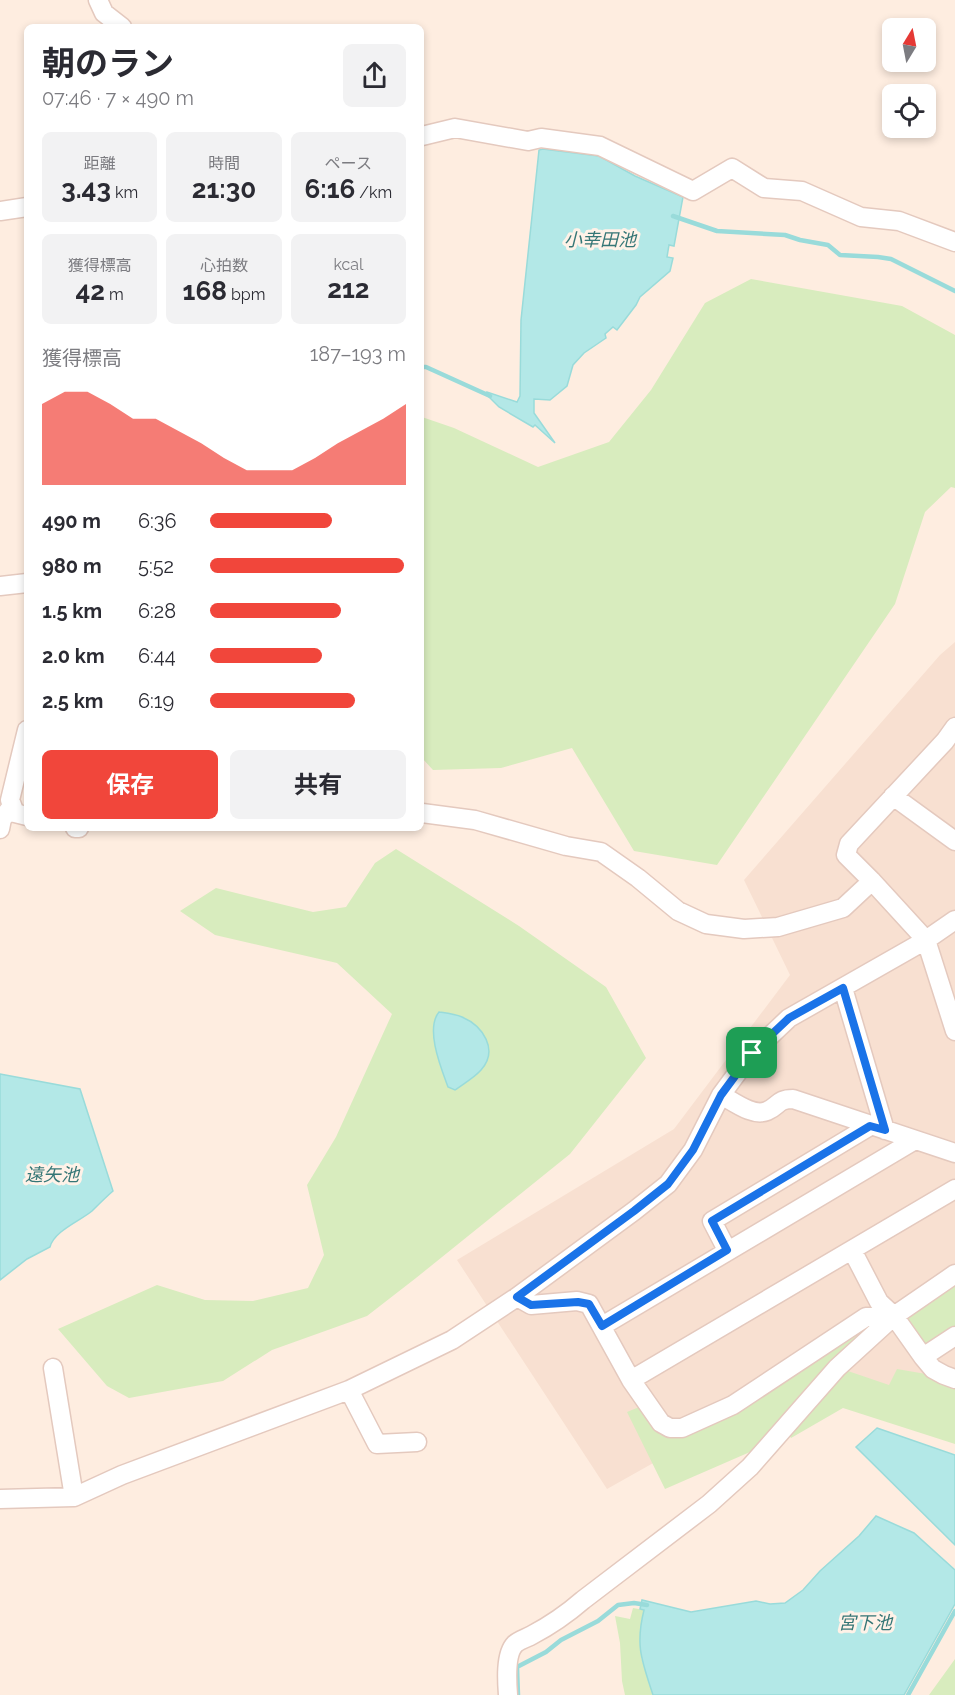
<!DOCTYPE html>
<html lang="ja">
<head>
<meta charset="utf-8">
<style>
  :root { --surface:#fff; --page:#f2f2f3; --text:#2b2b33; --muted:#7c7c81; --accent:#f1463b }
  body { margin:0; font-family:Raleway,"Noto Sans JP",sans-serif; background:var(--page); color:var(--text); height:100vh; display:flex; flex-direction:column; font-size:22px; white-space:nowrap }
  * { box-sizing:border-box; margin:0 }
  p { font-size:20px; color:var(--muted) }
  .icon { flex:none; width:33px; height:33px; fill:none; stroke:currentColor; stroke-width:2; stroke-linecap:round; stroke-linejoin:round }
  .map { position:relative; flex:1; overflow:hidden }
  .panel { position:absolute; left:24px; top:24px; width:400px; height:807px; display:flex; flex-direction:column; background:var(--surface); border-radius:9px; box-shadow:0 3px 9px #0003 }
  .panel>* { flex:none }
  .needle { width:39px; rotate:10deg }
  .controls { position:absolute; left:882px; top:18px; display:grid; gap:12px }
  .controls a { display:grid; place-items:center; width:54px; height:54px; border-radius:9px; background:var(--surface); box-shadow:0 3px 9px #0003; font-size:30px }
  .pin { position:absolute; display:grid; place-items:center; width:51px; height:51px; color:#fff; margin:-26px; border-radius:12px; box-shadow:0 3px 9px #0006 }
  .round { display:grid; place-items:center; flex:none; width:63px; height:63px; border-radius:9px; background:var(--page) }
  .summary { display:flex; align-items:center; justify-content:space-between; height:102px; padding:0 18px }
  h1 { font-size:33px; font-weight:700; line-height:45px }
  .figures { display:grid; grid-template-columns:repeat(3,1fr); gap:9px; height:102px; padding:6px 18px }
  .figures div { display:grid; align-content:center; border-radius:9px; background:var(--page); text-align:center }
  .figures b { font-size:26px; font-weight:700 }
  .figures small { font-size:16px; font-weight:400 }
  .figures p { font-size:16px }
  .chart { height:168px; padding:12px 18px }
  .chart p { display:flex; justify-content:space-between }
  .chart svg { width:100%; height:108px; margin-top:6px; fill:var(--accent); opacity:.7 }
  .primary-button { display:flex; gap:12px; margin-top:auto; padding:12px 18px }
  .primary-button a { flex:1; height:69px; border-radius:9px; background:var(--accent); color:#fff; font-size:24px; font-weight:700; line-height:69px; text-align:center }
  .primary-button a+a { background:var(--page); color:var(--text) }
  ul { padding:0 18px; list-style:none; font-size:20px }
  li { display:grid; grid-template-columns:96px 72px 1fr; align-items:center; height:45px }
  li i { height:15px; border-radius:8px; background:var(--accent) }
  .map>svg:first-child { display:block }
  .residential { fill:#f8e0d1 }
  .green { fill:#d8ecbe }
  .water { fill:#b3e8e7; stroke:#99dbda; stroke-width:1.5 }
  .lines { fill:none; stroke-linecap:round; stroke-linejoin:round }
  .stream { stroke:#99dbda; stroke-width:4.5 }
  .minor-casing { stroke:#e4c9be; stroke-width:21 }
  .minor { stroke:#fff; stroke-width:18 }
  .route-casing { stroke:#fff; stroke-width:12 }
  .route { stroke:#1a73e8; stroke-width:8 }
  .labels { text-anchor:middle; stroke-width:6; stroke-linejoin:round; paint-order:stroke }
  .water-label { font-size:18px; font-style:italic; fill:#357676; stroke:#fff2e8 }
</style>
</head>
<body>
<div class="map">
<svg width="955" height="1695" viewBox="0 0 955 1695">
  <rect width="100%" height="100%" fill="#feede0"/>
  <!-- residential -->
  <path class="residential" d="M 955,642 L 955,1416 L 817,1371 L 607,1489 L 457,1260 L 674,1129 L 790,975 L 744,880 L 940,655 Z"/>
  <!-- green -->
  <path class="green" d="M 751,279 L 902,306 L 955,335 L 955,488 L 951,487 L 925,512 L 895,604 L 717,865 L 634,851 L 572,748 L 501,768 L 433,770 L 422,758 L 422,417 L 454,428 L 538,467 L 609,442 L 651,390 L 705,303 Z
    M 396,849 L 519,926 L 606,987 L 646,1058 L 570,1154 L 416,1278 L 367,1316 L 272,1350 L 223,1381 L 129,1398 L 107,1386 L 58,1329 L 157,1285 L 205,1300 L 253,1301 L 308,1288 L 324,1255 L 307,1185 L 336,1137 L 392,1014 L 337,963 L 215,935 L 180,911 L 216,888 L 313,912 L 346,907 L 375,863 Z
    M 955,1280 L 955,1331 L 923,1346 L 905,1320 L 907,1315 Z
    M 856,1333 L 859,1333 L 860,1336 L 750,1452 L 665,1489 L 627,1412 L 644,1405 L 670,1433 Z
    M 897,1369 L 926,1374 L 955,1384 L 955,1444 L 843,1408 L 791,1438 L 786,1430 L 845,1370 L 889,1385 Z
    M 633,1608 L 644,1610 L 641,1622 L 641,1657 L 653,1695 L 625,1695 L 622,1681 L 620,1643 L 615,1616 L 630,1619 Z
    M 955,1659 L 955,1695 L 929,1695 Z"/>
  <!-- water -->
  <path class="water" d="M 543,149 L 599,156 L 635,176 L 683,197 L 674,246 L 669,245 L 667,257 L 673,258 L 670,271 L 640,297 L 636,305 L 617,330 L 613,327 L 605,334 L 606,338 L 584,353 L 573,365 L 567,386 L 550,400 L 534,399 L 534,413 L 555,443 L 535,425 L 533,427 L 499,407 L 487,395 L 487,392 L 517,402 L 520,396 L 521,320 L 539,150 Z
    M 439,1012 C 446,1013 455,1014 462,1017 C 483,1026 499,1050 481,1070 C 474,1078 463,1084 455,1090 L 448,1087 C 441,1068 425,1029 439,1012 Z
    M 0,1074 L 80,1089 L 113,1191 C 106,1197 99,1204 92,1211 C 80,1221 54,1231 50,1247 L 27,1259 L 0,1280 Z
    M 877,1428 L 955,1455 L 955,1545 L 856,1447 Z
    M 876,1516 L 914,1533 L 955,1570 L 955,1604 L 904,1695 L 653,1695 C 642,1661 635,1646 644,1610 L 640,1609 L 642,1600 L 691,1612 L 756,1601 L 770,1604 L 785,1603 L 803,1590 L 820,1571 L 859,1536 Z"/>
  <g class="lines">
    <!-- stream -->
    <path class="stream" d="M 673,216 L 717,231 L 785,235 L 800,240 L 828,245 L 840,255 L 878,257 L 891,259 L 955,291
      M 422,367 L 426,367 L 490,396
      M 518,1695 L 517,1667 L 546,1652 L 561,1640 L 598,1621 L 618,1605 L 634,1603 L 647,1605
      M 908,1695 L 955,1611"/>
    <defs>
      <path id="minor" d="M 98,0 L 104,13 L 122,27
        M 422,136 L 455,128 L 528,141 L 541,138 L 600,146 L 693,191 L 732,168 L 764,188 L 802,191 L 861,217 L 899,221 L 955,242
        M 0,211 L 27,207
        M 0,586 L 27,583
        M 27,730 L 10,800 L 15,813 L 27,816
        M 893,796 L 955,841
        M 422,813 L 475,820 L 566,846 L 601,852 L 638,878 L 678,911 L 706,924 L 744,929 L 778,927 L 843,908 L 872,881 L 926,940 L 955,1031
        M 75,828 L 79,828
        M 0,829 L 2,819 L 12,806
        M 872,881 L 846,855 L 849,844 L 945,741 L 955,727
        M 843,988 L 885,1130
        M 721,1095 C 734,1102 753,1117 767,1111 C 779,1106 777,1099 793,1099 L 955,1153
        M 727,1250 L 712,1221 L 870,1126
        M 852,1250 L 879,1302 L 894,1316 L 923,1357 L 933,1369 L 944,1375 L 955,1379
        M 517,1297 L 531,1305 L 577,1301 L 589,1304 L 631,1380 L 661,1423 L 670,1428 L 682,1428 L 733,1405 L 866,1317 L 894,1316
        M 602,1326 L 915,1140
        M 923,1357 L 955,1336
        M 53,1368 L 74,1497
        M 631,1380 L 955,1189
        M 349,1390 L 377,1444 L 417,1442
        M 0,1499 L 74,1497 L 122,1475 L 349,1390 L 452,1340 L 517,1297 L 634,1211 L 668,1184 L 693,1150 L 721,1095 L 752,1053 L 789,1018 L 926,940 L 955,920
        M 508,1695 C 507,1682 505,1654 515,1644 C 519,1640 527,1638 532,1635 C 551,1625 568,1613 583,1600 L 709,1504 L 750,1467 L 837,1368 L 894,1316 L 955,1274"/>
    </defs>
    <!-- minor casing -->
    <use href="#minor" class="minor-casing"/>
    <!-- minor -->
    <use href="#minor" class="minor"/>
  </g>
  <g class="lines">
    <defs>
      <path id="route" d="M 843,988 L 885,1130 L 870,1126 L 712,1221 L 727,1250 L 602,1326 L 589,1304 L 578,1302 L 531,1305 L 517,1297 L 634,1211 L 668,1184 L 693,1150 L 721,1095 L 752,1053 L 789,1018 Z"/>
    </defs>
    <!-- route casing -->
    <use href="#route" class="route-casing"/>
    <!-- route -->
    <use href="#route" class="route"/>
  </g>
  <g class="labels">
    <!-- water labels -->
    <g class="water-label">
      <text x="600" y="246">小幸田池</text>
      <text x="52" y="1181">遠矢池</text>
      <text x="865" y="1629">宮下池</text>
    </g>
  </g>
</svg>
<div class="controls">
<a><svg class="needle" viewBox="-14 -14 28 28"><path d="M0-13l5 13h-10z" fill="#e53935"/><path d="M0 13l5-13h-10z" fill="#7c7c81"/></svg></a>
<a><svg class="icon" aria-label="locate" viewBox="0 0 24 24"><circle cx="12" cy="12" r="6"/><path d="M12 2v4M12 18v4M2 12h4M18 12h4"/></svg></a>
</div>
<div class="pin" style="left:752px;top:1053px;background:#1e9e55"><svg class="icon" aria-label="arrive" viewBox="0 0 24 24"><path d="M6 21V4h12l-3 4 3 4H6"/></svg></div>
<section class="panel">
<div class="summary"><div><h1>朝のラン</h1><p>07:46 · 7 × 490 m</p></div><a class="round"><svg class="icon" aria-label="share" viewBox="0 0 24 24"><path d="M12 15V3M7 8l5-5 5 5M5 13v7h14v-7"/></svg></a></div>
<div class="figures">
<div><p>距離</p><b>3.43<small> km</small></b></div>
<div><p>時間</p><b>21:30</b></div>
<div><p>ペース</p><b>6:16<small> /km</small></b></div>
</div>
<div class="figures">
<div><p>獲得標高</p><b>42<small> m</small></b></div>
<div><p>心拍数</p><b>168<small> bpm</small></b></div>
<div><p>kcal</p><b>212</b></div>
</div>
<div class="chart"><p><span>獲得標高</span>187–193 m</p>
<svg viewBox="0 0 160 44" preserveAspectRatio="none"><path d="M0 44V11L10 6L20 6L30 11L40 17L50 17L60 22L70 27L80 33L90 38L100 38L110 38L120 33L130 27L140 22L150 17L160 11V44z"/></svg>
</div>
<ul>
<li><b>490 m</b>6:36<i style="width:62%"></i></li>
<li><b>980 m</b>5:52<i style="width:99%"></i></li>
<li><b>1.5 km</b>6:28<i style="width:67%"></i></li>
<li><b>2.0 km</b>6:44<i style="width:57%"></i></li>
<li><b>2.5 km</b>6:19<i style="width:74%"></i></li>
</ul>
<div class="primary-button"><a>保存</a><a>共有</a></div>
</section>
</div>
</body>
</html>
